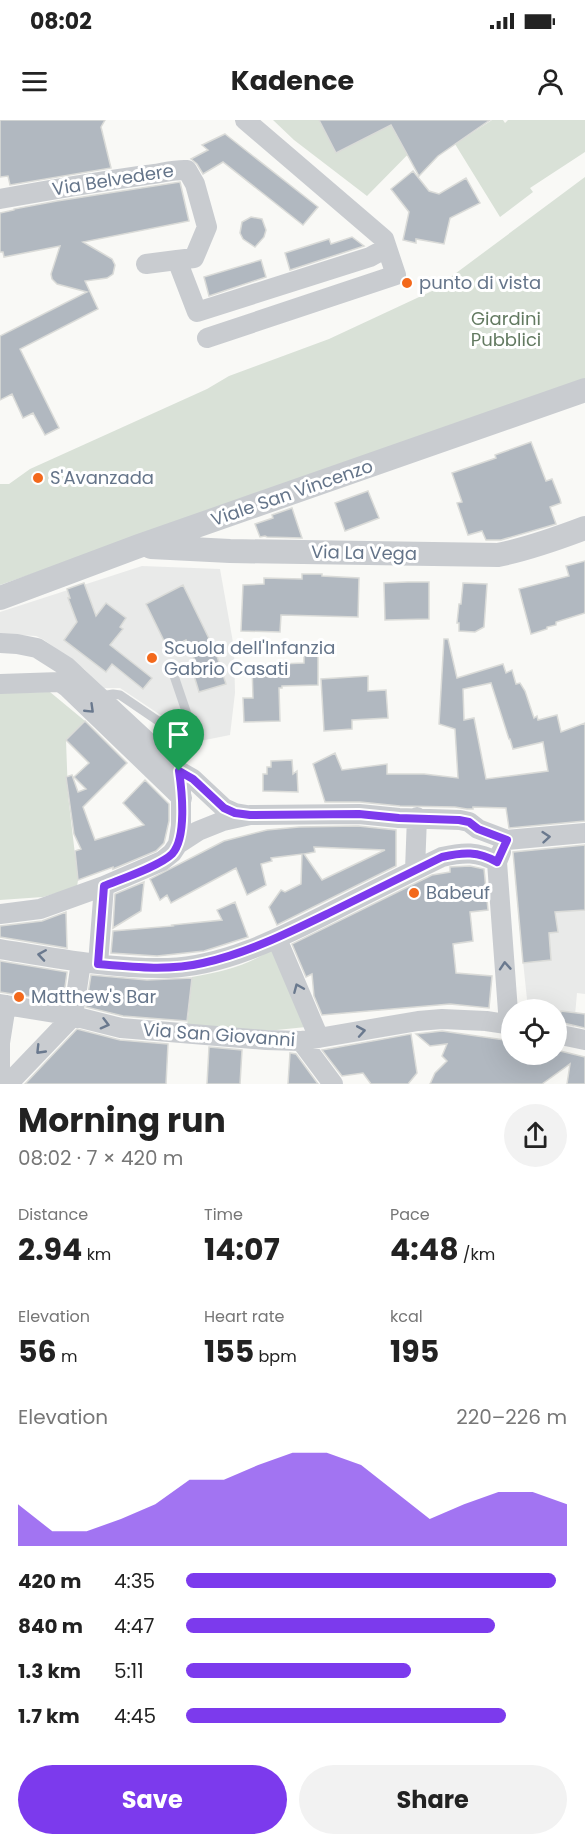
<!DOCTYPE html>
<html lang="en">
<head>
<meta charset="utf-8">
<style>
  :root { --surface:#fff; --page:#f2f2f2; --text:#222; --muted:#767676; --accent:#7c3aed }
  body { margin:0; font-family:Poppins,sans-serif; background:var(--page); color:var(--text); height:100vh; display:flex; flex-direction:column; font-size:22px; white-space:nowrap }
  * { box-sizing:border-box; margin:0 }
  p { font-size:20px; color:var(--muted) }
  .icon { flex:none; width:33px; height:33px; fill:none; stroke:currentColor; stroke-width:2; stroke-linecap:round; stroke-linejoin:round }
  .map { position:relative; height:964px; overflow:hidden }
  .sheet { display:flex; flex-direction:column; background:var(--surface); flex:1 }
  .sheet>* { flex:none }
  .buttons { position:absolute; left:501px; top:879px; display:grid; gap:12px }
  .buttons a { display:grid; place-items:center; width:66px; height:66px; border-radius:50%; background:var(--surface); box-shadow:0 6px 24px #0002; font-size:30px }
  .pin { position:absolute; display:grid; place-items:center; width:51px; height:51px; color:#fff; margin:-62px -26px; border-radius:50% 50% 50% 0; rotate:-45deg; box-shadow:0 0 6px #0007 }
  .pin .icon { rotate:45deg }
  .round { display:grid; place-items:center; flex:none; width:63px; height:63px; border-radius:32px; background:var(--page) }
  .headline { display:flex; align-items:center; justify-content:space-between; height:102px; padding:0 18px }
  h1 { font-size:33px; font-weight:700; line-height:45px }
  .figures { display:grid; grid-template-columns:repeat(3,1fr); gap:9px; height:102px; padding:6px 18px }
  .figures div { display:grid; align-content:center }
  .figures b { font-size:30px; font-weight:700 }
  .figures small { font-size:16px; font-weight:400 }
  .figures p { font-size:16px }
  .chart { height:168px; padding:12px 18px }
  .chart p { display:flex; justify-content:space-between }
  .chart svg { width:100%; height:108px; margin-top:6px; fill:var(--accent); opacity:.7 }
  .button { display:flex; gap:12px; margin-top:auto; padding:12px 18px }
  .button a { flex:1; height:69px; border-radius:36px; background:var(--accent); color:#fff; font-size:24px; font-weight:700; line-height:69px; text-align:center }
  .button a+a { background:var(--page); color:var(--text) }
  ul { padding:0 18px; list-style:none; font-size:20px }
  li { display:grid; grid-template-columns:96px 72px 1fr; align-items:center; height:45px }
  li i { height:15px; border-radius:8px; background:var(--accent) }
  .status { display:flex; justify-content:space-between; align-items:center; height:42px; padding:0 30px; background:var(--surface); direction:ltr }
  .status svg { height:16px; fill:currentColor }
  header { display:flex; justify-content:space-between; align-items:center; height:78px; padding:0 18px; background:var(--surface); font-size:27px; font-weight:700 }
  .map>svg:first-child { display:block }
  .built { fill:#e9eae9 }
  .green { fill:#d9e1d7 }
  .building { fill:#b1b8c0; stroke:#dadbd8; stroke-width:1.5; fill-rule:evenodd }
  .lines { fill:none; stroke-linecap:round; stroke-linejoin:round }
  .service { stroke:#c9ccd0; stroke-width:9 }
  .minor { stroke:#c9ccd0; stroke-width:20 }
  .tertiary { stroke:#c9ccd0; stroke-width:24 }
  .oneway { stroke:#6a798e }
  .route-casing { stroke:#fff; stroke-width:12 }
  .route { stroke:#7c3aed; stroke-width:8 }
  .poi-dot { fill:#f3691c; stroke:#fff; stroke-width:2 }
  .labels { text-anchor:middle; stroke-width:6; stroke-linejoin:round; paint-order:stroke }
  .street-label { font-size:18px; fill:#65758a; stroke:#fff }
  .poi-label { font-size:18px; fill:#65758a; stroke:#fff; text-anchor:start }
  .park-label { font-size:18px; fill:#637a61; stroke:#fff }
</style>
</head>
<body>
<div class="status"><b>08:02</b><svg viewBox="0 0 49 12"><path d="M0 12V9h3v3zM5 12V6h3v6zM10 12V3h3v9zM15 12V0h3v12zM26 1h20v11H26zM47 4h2v5h-2z"/></svg></div>
<header><svg class="icon" aria-label="menu" viewBox="0 0 24 24"><path d="M4 6h16M4 12h16M4 18h16"/></svg>Kadence<svg class="icon" aria-label="person" viewBox="0 0 24 24"><circle cx="12" cy="8" r="4"/><path d="M4 21q1-7 8-7t8 7"/></svg></header>
<div class="map">
<svg width="585" height="964" viewBox="0 0 585 964">
  <rect width="100%" height="100%" fill="#f9f9f6"/>
  <!-- built -->
  <path class="built" d="M 142,446 L 220,449 L 234,528 L 235,573 L 230,615 L 200,621 L 168,615 L 171,602 L 120,568 L 104,568 L 84,549 L 44,520 L 36,516 L 0,514 L 0,492 Z
    M 548,790 L 585,790 L 585,874 L 577,873 L 574,907 L 557,904 L 556,890 L 528,889 L 518,793 Z"/>
  <!-- green -->
  <path class="green" d="M 273,0 L 416,0 L 425,17 L 367,76 L 294,20 Z
    M 492,0 L 503,0 L 505,3 L 508,0 L 585,0 L 585,32 L 530,68 L 533,72 L 500,97 L 455,24 Z
    M 585,57 L 585,261 L 0,465 L 0,364 L 9,364 L 30,349 L 207,269 L 229,256 L 329,219 L 432,171 Z
    M 50,572 L 85,601 L 66,620 L 68,675 L 78,760 L 77,767 L 43,777 L 0,780 L 0,573 Z
    M 273,829 L 306,907 L 257,912 L 187,907 L 192,857 C 225,851 244,847 273,829 Z"/>
  <!-- building -->
  <path class="building" d="M 0,0 L 105,0 L 101,7 L 111,48 L 10,65 L 8,56 L 0,57 Z
    M 319,0 L 490,0 L 438,36 L 419,56 L 391,5 L 336,33 Z
    M 225,14 L 318,87 L 303,105 L 223,42 L 203,54 L 197,44 L 191,39 L 208,30 L 202,25 Z
    M 413,51 L 429,71 L 439,74 L 466,58 L 480,83 L 450,98 L 444,124 L 416,119 L 416,123 L 403,120 L 409,92 L 391,69 Z
    M 180,62 L 189,101 L 83,122 L 112,139 L 115,145 L 113,154 L 107,158 L 85,161 L 98,189 L 20,229 L 59,308 L 45,315 L 33,293 L 23,298 L 12,274 L 0,280 L 0,216 L 87,172 L 57,164 L 52,159 L 51,154 L 60,126 L 4,137 L 3,132 L 0,132 L 0,93 L 14,90 L 14,89 L 57,81 Z
    M 251,97 L 262,99 L 266,110 L 264,117 L 255,127 L 243,119 L 240,113 L 242,102 Z
    M 352,117 L 364,126 L 290,150 L 285,133 L 329,119 L 331,124 Z
    M 261,140 L 266,157 L 209,176 L 204,157 Z
    M 531,322 L 546,361 L 552,359 L 560,379 L 561,383 L 550,387 L 556,404 L 501,420 L 486,420 L 482,411 L 468,415 L 457,383 L 462,382 L 452,353 L 496,338 L 495,335 Z
    M 368,371 L 379,398 L 345,411 L 335,383 Z
    M 292,388 L 302,418 L 267,417 L 265,416 L 260,417 L 255,404 L 273,398 L 272,395 Z
    M 585,441 L 585,493 L 556,502 L 556,505 L 547,507 L 547,509 L 531,514 L 519,469 L 569,456 L 566,446 Z
    M 302,454 L 322,454 L 322,456 L 359,458 L 358,497 L 281,495 L 280,512 L 241,511 L 243,465 L 264,464 L 264,458 L 302,459 Z
    M 408,462 L 429,462 L 429,499 L 385,500 L 384,463 Z
    M 84,463 L 96,496 L 106,483 L 126,498 L 120,507 L 123,509 L 110,525 L 152,558 L 143,569 L 112,544 L 106,552 L 64,520 L 77,502 L 68,478 L 70,478 L 67,469 Z
    M 463,463 L 487,464 L 484,507 L 475,512 L 459,511 L 459,503 L 457,503 L 459,484 L 461,484 Z
    M 183,465 L 216,533 L 226,564 L 199,572 L 192,549 L 198,547 L 186,520 L 168,529 L 146,484 Z
    M 444,519 L 448,519 L 457,558 L 503,544 L 506,553 L 512,550 L 516,564 L 520,563 L 525,571 L 534,598 L 537,596 L 538,600 L 557,595 L 561,612 L 585,603 L 585,701 L 509,708 L 506,688 L 473,687 L 473,689 L 467,689 L 455,687 L 400,686 L 360,682 L 325,682 L 313,644 L 335,633 L 342,650 L 387,644 L 387,654 L 424,654 L 458,658 L 455,609 L 439,604 ZM 491,563 L 509,619 L 510,619 L 513,629 L 543,622 L 548,651 L 486,659 L 474,598 L 464,600 L 463,569 Z
    M 304,535 L 318,535 L 318,565 L 282,566 L 282,568 L 279,568 L 280,601 L 244,602 L 243,578 L 253,578 L 252,545 L 304,543 Z
    M 368,556 L 368,571 L 386,570 L 388,598 L 352,600 L 352,609 L 324,611 L 321,559 Z
    M 85,601 L 127,643 L 83,687 L 95,720 L 144,705 L 123,683 L 145,660 L 169,684 L 169,701 L 164,723 L 156,731 L 113,749 L 113,747 L 78,760 L 75,731 L 81,729 L 74,714 L 66,657 L 72,655 L 78,672 L 86,669 L 74,657 L 89,643 L 66,620 Z
    M 292,640 L 293,654 L 297,651 L 298,672 L 263,671 L 263,654 L 267,654 L 267,647 L 271,647 L 271,641 Z
    M 358,706 L 396,710 L 396,746 L 277,805 L 269,787 L 281,770 L 285,772 L 301,764 L 302,734 L 271,738 L 272,741 L 261,744 L 266,765 L 247,775 L 236,748 L 171,783 L 167,775 L 160,780 L 150,759 L 224,721 L 267,710 L 299,707 ZM 314,727 L 385,730 L 322,760 L 304,734 L 315,732 Z
    M 585,725 L 585,790 L 555,792 L 558,812 L 549,813 L 551,840 L 523,843 L 513,732 Z
    M 470,746 L 484,749 L 488,790 L 470,792 L 473,821 L 453,824 L 456,853 L 492,856 L 489,888 L 450,884 L 322,895 L 314,876 L 312,854 L 306,857 L 292,824 L 432,755 L 450,752 L 450,747 Z
    M 144,762 L 141,791 L 113,808 L 115,774 Z
    M 235,782 L 248,817 L 204,831 L 157,836 L 111,833 L 113,811 L 173,806 L 172,805 L 222,800 L 217,790 Z
    M 66,792 L 67,828 L 0,817 L 0,806 L 42,801 Z
    M 0,841 L 67,852 L 63,882 L 0,872 Z
    M 91,855 L 147,860 L 192,858 L 187,901 L 123,896 L 86,887 Z
    M 561,891 L 585,894 L 585,908 L 559,902 Z
    M 77,909 L 120,920 L 168,924 L 166,964 L 25,964 Z
    M 442,911 L 512,921 L 512,934 L 556,934 L 556,930 L 585,937 L 585,964 L 567,964 L 570,944 L 542,964 L 430,964 L 435,953 L 447,941 L 442,936 L 447,924 L 430,926 L 416,914 Z
    M 411,914 L 417,953 L 408,964 L 371,964 L 363,953 L 342,956 L 322,930 Z
    M 209,927 L 242,930 L 240,964 L 207,964 Z
    M 290,933 L 296,934 L 318,964 L 288,964 Z"/>
  <g class="lines">
    <!-- service -->
    <path class="service" d="M 101,576 L 113,574 L 120,575 L 167,607 L 176,609 L 185,607 L 188,597 L 170,544"/>
    <!-- minor -->
    <path class="minor" d="M 0,79 C 49,70 97,62 146,55 C 160,54 173,49 187,50 L 195,64 L 207,107 L 194,138 L 177,140
      M 146,144 L 177,140 L 197,192 L 370,137 L 381,131 L 386,125
      M 207,218 L 396,155 L 384,119 L 245,0
      M 0,523 L 17,524 L 37,528 L 67,547 L 179,651 L 193,659 L 224,688 L 235,693 L 247,695
      M 0,564 L 60,562 L 67,567 L 182,678
      M 178,724 L 181,706 L 181,665
      M 501,732 L 497,742 L 509,905
      M 415,750 L 417,697
      M 0,794 L 40,789 L 104,766 L 162,741 L 172,733 L 178,724 L 198,711 L 223,701 L 250,695 L 359,694 L 399,698 L 460,700 L 469,702 L 478,709 L 507,720 L 585,713
      M 277,819 L 319,918
      M 0,829 C 55,838 112,849 168,848 C 226,846 281,817 331,792 C 368,773 405,755 442,737 C 463,732 478,731 497,742
      M 98,844 L 104,766
      M 0,884 L 73,896 L 121,908 L 266,920 L 301,921 L 418,901 L 442,899 L 486,901 L 512,905
      M 556,914 L 585,920
      M 301,921 L 333,964
      M 0,964 L 0,923 L 6,885
      M 8,964 L 73,896 L 81,842"/>
    <!-- tertiary -->
    <path class="tertiary" d="M 151,427 L 230,431 L 498,435 C 528,429 556,419 585,408
      M 0,478 L 139,426 L 585,270"/>
  </g>
  <!-- one-way arrows -->
  <defs><path id="oneway-chevron" d="M-2-3.5L2.5 0L-2 3.5" fill="none" stroke-width="1.6" stroke-linecap="round" stroke-linejoin="round" transform="scale(1.5)"/></defs>
  <g class="oneway">
    <use href="#oneway-chevron" transform="translate(90 589) rotate(44)"/>
    <use href="#oneway-chevron" transform="translate(546 717) rotate(-5)"/>
    <use href="#oneway-chevron" transform="translate(42 835) rotate(-171)"/>
    <use href="#oneway-chevron" transform="translate(505 846) rotate(-94)"/>
    <use href="#oneway-chevron" transform="translate(298 868) rotate(-113)"/>
    <use href="#oneway-chevron" transform="translate(105 904) rotate(15)"/>
    <use href="#oneway-chevron" transform="translate(361 911) rotate(-10)"/>
    <use href="#oneway-chevron" transform="translate(40 930) rotate(134)"/>
  </g>
  <g class="lines">
    <defs>
      <path id="route" d="M 179,651 L 193,659 L 224,688 L 235,693 L 250,695 L 359,694 L 399,698 L 459,700 L 469,702 L 478,709 L 507,720 L 497,742 C 478,731 463,732 442,737 C 405,755 368,774 331,792 C 290,812 248,833 203,843 C 169,851 132,847 98,844 L 104,766 C 121,759 160,746 172,734 C 187,718 182,671 179,651 Z"/>
    </defs>
    <!-- route casing -->
    <use href="#route" class="route-casing"/>
    <!-- route -->
    <use href="#route" class="route"/>
  </g>
  <!-- markers -->
  <g class="poi-dot">
    <circle cx="407" cy="163" r="6"/>
    <circle cx="38" cy="358" r="6"/>
    <circle cx="152" cy="538" r="6"/>
    <circle cx="414" cy="773" r="6"/>
    <circle cx="19" cy="877" r="6"/>
  </g>
  <g class="labels">
    <!-- street labels -->
    <g class="street-label">
      <text transform="translate(113 60) rotate(-9)" y="6">Via Belvedere</text>
      <text transform="translate(292 373) rotate(-19)" y="6">Viale San Vincenzo</text>
      <text transform="translate(364 433) rotate(1)" y="6">Via La Vega</text>
      <text transform="translate(219 915) rotate(4)" y="6">Via San Giovanni</text>
    </g>
    <!-- poi labels -->
    <g class="poi-label">
      <text x="419" y="169">punto di vista</text>
      <text x="50" y="364">S'Avanzada</text>
      <text x="164" y="534">Scuola dell'Infanzia<tspan x="164" dy="21">Gabrio Casati</tspan></text>
      <text x="426" y="779">Babeuf</text>
      <text x="31" y="883">Matthew's Bar</text>
    </g>
    <!-- park labels -->
    <g class="park-label">
      <text x="506" y="205">Giardini<tspan x="506" dy="21">Pubblici</tspan></text>
    </g>
  </g>
</svg>
<div class="buttons">
<a><svg class="icon" aria-label="locate" viewBox="0 0 24 24"><circle cx="12" cy="12" r="6"/><path d="M12 2v4M12 18v4M2 12h4M18 12h4"/></svg></a>
</div>
<div class="pin" style="left:179px;top:651px;background:#1e9e55"><svg class="icon" aria-label="arrive" viewBox="0 0 24 24"><path d="M6 21V4h12l-3 4 3 4H6"/></svg></div>
</div>
<section class="sheet">
<div class="headline"><div><h1>Morning run</h1><p>08:02 · 7 × 420 m</p></div><a class="round"><svg class="icon" aria-label="share" viewBox="0 0 24 24"><path d="M12 15V3M7 8l5-5 5 5M5 13v7h14v-7"/></svg></a></div>
<div class="figures">
<div><p>Distance</p><b>2.94<small> km</small></b></div>
<div><p>Time</p><b>14:07</b></div>
<div><p>Pace</p><b>4:48<small> /km</small></b></div>
</div>
<div class="figures">
<div><p>Elevation</p><b>56<small> m</small></b></div>
<div><p>Heart rate</p><b>155<small> bpm</small></b></div>
<div><p>kcal</p><b>195</b></div>
</div>
<div class="chart"><p><span>Elevation</span>220–226 m</p>
<svg viewBox="0 0 160 44" preserveAspectRatio="none"><path d="M0 44V27L10 38L20 38L30 33L40 27L50 17L60 17L70 11L80 6L90 6L100 11L110 22L120 33L130 27L140 22L150 22L160 27V44z"/></svg>
</div>
<ul>
<li><b>420 m</b>4:35<i style="width:97%"></i></li>
<li><b>840 m</b>4:47<i style="width:81%"></i></li>
<li><b>1.3 km</b>5:11<i style="width:59%"></i></li>
<li><b>1.7 km</b>4:45<i style="width:84%"></i></li>
</ul>
<div class="button"><a>Save</a><a>Share</a></div>
</section>
</body>
</html>
